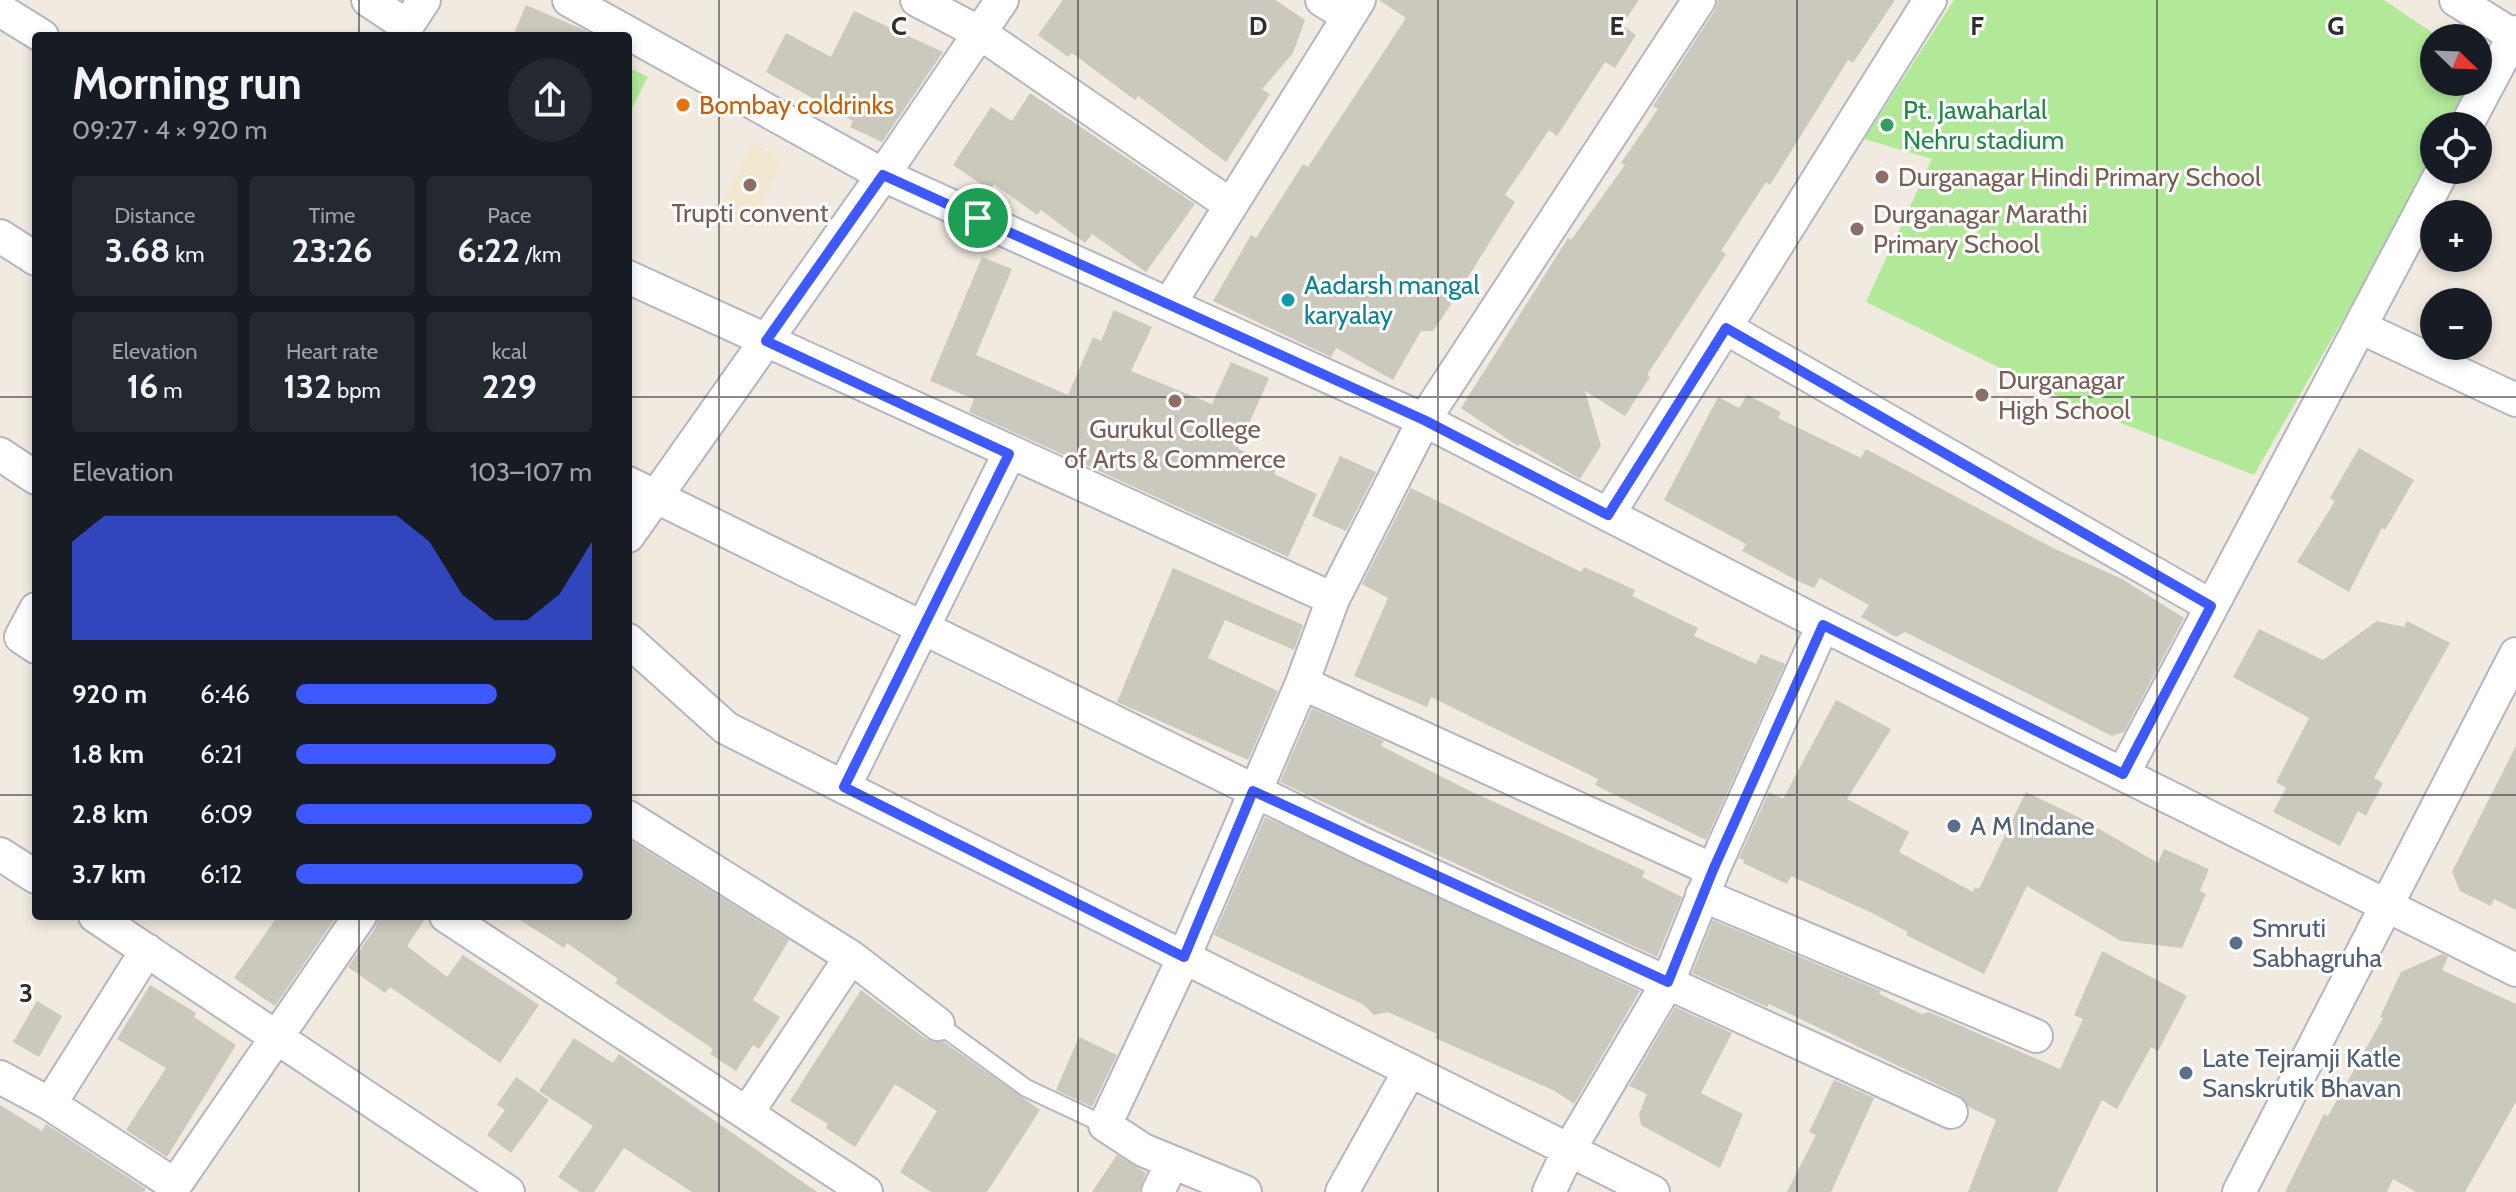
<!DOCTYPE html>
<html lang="en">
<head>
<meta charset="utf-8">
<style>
  :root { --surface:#171b24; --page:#242831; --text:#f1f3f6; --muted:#9ea1a6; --accent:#3d59ff }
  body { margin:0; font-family:Cabin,sans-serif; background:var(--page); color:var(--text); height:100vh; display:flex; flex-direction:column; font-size:30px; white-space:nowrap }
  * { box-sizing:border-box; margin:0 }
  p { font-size:26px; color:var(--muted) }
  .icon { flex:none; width:44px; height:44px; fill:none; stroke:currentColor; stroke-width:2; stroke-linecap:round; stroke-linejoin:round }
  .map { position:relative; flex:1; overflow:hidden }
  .panel { position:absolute; left:32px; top:32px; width:600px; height:888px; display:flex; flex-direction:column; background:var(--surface); border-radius:8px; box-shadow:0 4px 12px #0003 }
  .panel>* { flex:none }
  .needle { width:52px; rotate:113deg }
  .fabs { position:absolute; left:2420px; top:24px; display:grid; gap:16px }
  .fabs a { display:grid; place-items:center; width:72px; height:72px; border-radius:50%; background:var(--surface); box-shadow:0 4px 12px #0003; font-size:40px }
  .pin { position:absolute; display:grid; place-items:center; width:68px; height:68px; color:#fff; margin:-34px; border:4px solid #fff; border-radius:50%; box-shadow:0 2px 8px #0007 }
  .round { display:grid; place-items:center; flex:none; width:84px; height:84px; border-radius:42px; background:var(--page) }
  .overview { display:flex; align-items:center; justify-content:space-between; height:136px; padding:0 40px }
  h1 { font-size:44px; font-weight:700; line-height:60px }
  .stats { display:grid; grid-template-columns:repeat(3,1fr); gap:12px; height:136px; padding:8px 40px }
  .stats div { display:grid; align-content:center; border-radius:8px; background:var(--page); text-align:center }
  .stats b { font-size:34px; font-weight:700 }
  .stats small { font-size:22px; font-weight:400 }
  .stats p { font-size:22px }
  .chart { height:224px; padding:16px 40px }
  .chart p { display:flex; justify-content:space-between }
  .chart svg { width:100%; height:144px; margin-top:8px; fill:var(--accent); opacity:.7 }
  ul { padding:0 40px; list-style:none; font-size:26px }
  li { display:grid; grid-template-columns:128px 96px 1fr; align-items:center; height:60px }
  li i { height:20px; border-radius:10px; background:var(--accent) }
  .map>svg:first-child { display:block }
  .education { fill:#f2e8cf }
  .green { fill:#b1e999 }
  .building { fill:#cbc8be }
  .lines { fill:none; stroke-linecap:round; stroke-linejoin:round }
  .lane-casing { stroke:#b4b5c2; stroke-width:20 }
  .street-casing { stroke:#b4b5c2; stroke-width:36 }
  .lane { stroke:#fff; stroke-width:16 }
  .street { stroke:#fff; stroke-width:32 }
  .route-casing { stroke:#fff; stroke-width:16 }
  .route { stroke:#3d59ff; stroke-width:10 }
  .grid { fill:none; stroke:#2e2e2e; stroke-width:2; stroke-opacity:0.55 }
  .food-dot { fill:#e8710a; stroke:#fff; stroke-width:3 }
  .leisure-dot { fill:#2e9e5b; stroke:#fff; stroke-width:3 }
  .education-dot { fill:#8d6e63; stroke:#fff; stroke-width:3 }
  .culture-dot { fill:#0f9aa8; stroke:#fff; stroke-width:3 }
  .service-dot { fill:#5c6f8a; stroke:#fff; stroke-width:3 }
  .labels { text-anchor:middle; stroke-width:6; stroke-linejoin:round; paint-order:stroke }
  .food-label { font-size:26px; fill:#c56008; stroke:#fff; text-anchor:start }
  .leisure-label { font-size:26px; fill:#27864d; stroke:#fff; text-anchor:start }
  .education-label { font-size:26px; fill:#785e54; stroke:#fff; text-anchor:start }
  .culture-label { font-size:26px; fill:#0d838f; stroke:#fff; text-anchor:start }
  .service-label { font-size:26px; fill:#4e5e75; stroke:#fff; text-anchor:start }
  .grid-label { font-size:26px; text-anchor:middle; font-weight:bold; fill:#2e2e2e; stroke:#fff; stroke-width:6; stroke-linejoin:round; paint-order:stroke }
</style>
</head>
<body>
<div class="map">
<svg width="2516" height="1192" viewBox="0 0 2516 1192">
  <rect width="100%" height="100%" fill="#f0eae0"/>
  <!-- education -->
  <path class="education" d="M 751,144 L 782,157 L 752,229 L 717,212 Z"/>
  <!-- green -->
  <path class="green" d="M 1954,0 L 2384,0 L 2440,38 L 2434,38 L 2434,82 L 2478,82 L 2478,64 L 2486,69 L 2453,126 L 2434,126 L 2434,160 L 2254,475 L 2075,405 L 1866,302 L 1932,159 L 1864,139 Z
    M 628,67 L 648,77 L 628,116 Z"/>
  <!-- building -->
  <path class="building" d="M 1063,0 L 1275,0 L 1305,20 L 1293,53 L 1262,89 L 1270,94 L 1226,162 L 1138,96 L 1135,100 L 1072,53 L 1068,57 L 1038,35 Z
    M 1379,0 L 1639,0 L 1622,25 L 1636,35 L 1615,68 L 1605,62 L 1557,136 L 1549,130 L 1505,195 L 1515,202 L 1446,312 L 1433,331 L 1421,331 L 1393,380 L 1336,348 L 1331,357 L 1213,301 L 1251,235 L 1256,238 L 1303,164 L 1308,167 L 1406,18 Z
    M 1718,0 L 1895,0 L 1853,63 L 1848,60 L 1770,185 L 1766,182 L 1721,251 L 1726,254 L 1647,375 L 1650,377 L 1625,416 L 1585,391 L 1601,446 L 1580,479 L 1520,444 L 1518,446 L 1461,408 L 1568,238 L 1571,240 L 1625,165 L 1621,163 L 1658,109 L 1653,106 L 1715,10 Z
    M 526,5 L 584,30 L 595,36 L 513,36 Z
    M 854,11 L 943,52 L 882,142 L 850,127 L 853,121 L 766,72 L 786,33 L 831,57 Z
    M 1030,93 L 1195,204 L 1146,272 L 1092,234 L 1085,243 L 1041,210 L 1037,215 L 994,184 L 990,190 L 953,165 L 991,107 L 1012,121 Z
    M 982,257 L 1012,269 L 976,355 L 1068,395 L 1093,337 L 1101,341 L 1114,310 L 1152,327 L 1131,371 L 1212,404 L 1231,362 L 1269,378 L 1238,449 L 1278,465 L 1274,474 L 1317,494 L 1288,557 L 969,412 L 974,399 L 930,381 Z
    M 1747,395 L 1781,412 L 1778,418 L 1861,458 L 1866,449 L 2053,548 L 2122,579 L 2184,618 L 2124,732 L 2112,736 L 1905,632 L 1896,637 L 1861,617 L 1869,605 L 1820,578 L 1814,588 L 1798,581 L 1742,551 L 1746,544 L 1664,500 L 1718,397 L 1739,408 Z
    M 2359,448 L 2414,480 L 2385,530 L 2382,528 L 2349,592 L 2297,562 L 2335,501 L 2330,498 Z
    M 1340,456 L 1376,472 L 1346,531 L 1312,516 Z
    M 1411,488 L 1581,572 L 1584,567 L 1635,590 L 1632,596 L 1698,628 L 1694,636 L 1756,664 L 1761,654 L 1785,664 L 1706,840 L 1595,785 L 1598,779 L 1431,697 L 1427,707 L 1354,676 L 1388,598 L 1362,584 Z
    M 1173,568 L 1303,625 L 1294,650 L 1225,620 L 1208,658 L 1278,691 L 1248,760 L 1117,702 Z
    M 2377,621 L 2404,627 L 2407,621 L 2450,643 L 2374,778 L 2383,783 L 2366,816 L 2358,811 L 2340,846 L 2273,812 L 2286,788 L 2276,782 L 2309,718 L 2233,677 L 2259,629 L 2323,660 Z
    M 1836,700 L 1891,729 L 1847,799 L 1909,832 L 1899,852 L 1973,892 L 1975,887 L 1979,889 L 2026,792 L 2082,819 L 2158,863 L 2164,849 L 2209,869 L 2200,891 L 2206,894 L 2182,948 L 2121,941 L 2027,886 L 1984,974 L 1906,935 L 1908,932 L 1872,913 L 1791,876 L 1787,884 L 1743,863 L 1744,860 L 1739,858 L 1769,792 L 1783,799 Z
    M 1312,708 L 1384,741 L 1381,746 L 1470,791 L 1645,871 L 1642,877 L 1682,897 L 1657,957 L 1280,782 Z
    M 2516,746 L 2516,910 L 2494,899 L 2491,906 L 2460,891 L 2452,872 Z
    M 1265,817 L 1640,991 L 1574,1104 L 1555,1091 L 1435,1038 L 1437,1034 L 1388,1012 L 1374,1015 L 1364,1005 L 1214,935 Z
    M 628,839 L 789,940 L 753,1000 L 780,1017 L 759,1049 L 753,1045 L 736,1071 L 710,1054 L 713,1049 L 615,983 L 618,979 L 567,943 L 564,948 L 514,916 L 628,916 Z
    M 278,916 L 336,917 L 275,1006 L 234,978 Z
    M 379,916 L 427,916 L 407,946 L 447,977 L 463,955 L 539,1005 L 500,1063 L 390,987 L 385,993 L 348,967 L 376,927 Z
    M 1713,920 L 1881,991 L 1879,994 L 1922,1014 L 1929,1012 L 2060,1069 L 2083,1019 L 2074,1015 L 2102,951 L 2187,996 L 2158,1051 L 2151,1047 L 2117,1109 L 2102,1100 L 2057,1192 L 1968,1192 L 1996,1120 L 1969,1107 L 1959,1095 L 1769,1004 L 1767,1007 L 1692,973 Z
    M 2442,954 L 2448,957 L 2442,970 L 2516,1004 L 2516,1102 L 2465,1192 L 2416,1192 L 2393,1179 L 2387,1192 L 2285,1192 L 2324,1114 L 2328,1116 L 2383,1018 L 2380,1017 L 2401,972 Z
    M 150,985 L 196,1013 L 194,1017 L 236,1045 L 167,1157 L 126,1130 L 166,1068 L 117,1039 Z
    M 861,990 L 926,1039 L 944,1042 L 1040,1110 L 987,1192 L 931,1192 L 900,1172 L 937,1111 L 895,1084 L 855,1147 L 826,1128 L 828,1124 L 790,1101 Z
    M 37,1001 L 62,1016 L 39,1057 L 13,1042 Z
    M 1675,1007 L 1732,1033 L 1701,1093 L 1743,1114 L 1720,1168 L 1641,1125 L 1639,1114 L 1647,1094 L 1629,1086 Z
    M 1079,1037 L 1117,1055 L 1092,1107 L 1056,1090 Z
    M 574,1038 L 613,1063 L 619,1054 L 817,1192 L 692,1192 L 624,1148 L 594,1192 L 580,1192 L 558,1177 L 593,1126 L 539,1091 Z
    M 516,1077 L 549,1100 L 511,1153 L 487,1135 L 505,1110 L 497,1105 Z
    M 1834,1080 L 1874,1098 L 1831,1192 L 1787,1192 L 1816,1135 L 1809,1132 Z
    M 0,1105 L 42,1131 L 46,1124 L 146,1189 L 144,1192 L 0,1192 Z
    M 1117,1155 L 1146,1173 L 1139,1192 L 1092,1192 Z"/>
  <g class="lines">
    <defs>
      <path id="lane" d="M 938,1024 L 1026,1088 L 1105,1125"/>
      <path id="street" d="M 368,0 L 407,26 L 424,0
        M 569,0 L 883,175 L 1002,0
        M 917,0 L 980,33 L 1229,204
        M 1322,0 L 1348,16
        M 2456,0 L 2514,36
        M 0,10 L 42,36
        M 2466,126 L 2516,32
        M 0,236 L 36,259
        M 628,277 L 1333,599 L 1302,683 L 1713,870 L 1668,982 L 1569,1150 L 1549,1192
        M 1170,303 L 1359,0
        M 2360,327 L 2516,400
        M 1726,328 L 2211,606
        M 0,454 L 36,478
        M 628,483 L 1363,844 L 1951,1112
        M 1608,515 L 1930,0
        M 628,536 L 883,175 L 1424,420 L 1823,625 L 2516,970
        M 1333,599 L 1424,420 L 1699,0
        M 36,609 L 21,637 L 36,647
        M 628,640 L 726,728 L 1653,1192
        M 2123,774 L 2443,170
        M 844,787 L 1009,454
        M 628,817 L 851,957 L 747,1113
        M 0,854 L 36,877
        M 1713,870 L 1823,625
        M 1702,895 L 2036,1036
        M 95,916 L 508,1192
        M 446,916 L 866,1192
        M 851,957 L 938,1024
        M 0,1077 L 50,1104 L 175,1185 L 360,916
        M 50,1104 L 147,950
        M 1158,1192 L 1172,1162
        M 1245,1192 L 1143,1150 L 1105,1125 L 1184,957 L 1302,683
        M 1342,1192 L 1410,1070
        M 2239,1192 L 2516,654"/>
    </defs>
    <!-- lane casing -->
    <use href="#lane" class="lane-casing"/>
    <!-- street casing -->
    <use href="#street" class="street-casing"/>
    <!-- lane -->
    <use href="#lane" class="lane"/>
    <!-- street -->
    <use href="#street" class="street"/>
  </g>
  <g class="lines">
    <defs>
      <path id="route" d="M 883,175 L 1424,420 L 1608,515 L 1726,328 L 2211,606 L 2123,774 L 1823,625 L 1713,870 L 1668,982 L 1253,791 L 1184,957 L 844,787 L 1009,454 L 766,341 Z"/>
    </defs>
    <!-- route casing -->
    <use href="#route" class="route-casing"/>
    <!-- route -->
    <use href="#route" class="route"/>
  </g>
  <!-- grid -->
  <path class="grid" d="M 359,0 L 359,36M 719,0 L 719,1192M 1078,0 L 1078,1192M 1438,0 L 1438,1192M 1797,0 L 1797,1192M 2157,0 L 2157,1192M 0,397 L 36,397M 628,397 L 2516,397M 0,795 L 36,795M 628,795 L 2516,795M 359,916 L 359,1192"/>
  <!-- markers -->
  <circle class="food-dot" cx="683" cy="105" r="8"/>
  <circle class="leisure-dot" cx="1887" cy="125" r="8"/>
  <g class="education-dot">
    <circle cx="1882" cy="177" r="8"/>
    <circle cx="750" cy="185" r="8"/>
    <circle cx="1857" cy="229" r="8"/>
    <circle cx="1982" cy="395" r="8"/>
    <circle cx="1175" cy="401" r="8"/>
  </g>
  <circle class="culture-dot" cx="1288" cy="300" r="8"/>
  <g class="service-dot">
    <circle cx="1954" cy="826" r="8"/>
    <circle cx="2236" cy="943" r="8"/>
    <circle cx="2186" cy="1073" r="8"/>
  </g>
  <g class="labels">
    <!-- food labels -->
    <g class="food-label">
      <text x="699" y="114">Bombay coldrinks</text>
    </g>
    <!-- leisure labels -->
    <g class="leisure-label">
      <text x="1903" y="119">Pt. Jawaharlal<tspan x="1903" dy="30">Nehru stadium</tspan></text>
    </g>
    <!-- education labels -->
    <g class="education-label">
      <text x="1898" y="186">Durganagar Hindi Primary School</text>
      <text x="750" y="222" text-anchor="middle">Trupti convent</text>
      <text x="1873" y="223">Durganagar Marathi<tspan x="1873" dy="30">Primary School</tspan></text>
      <text x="1998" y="389">Durganagar<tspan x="1998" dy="30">High School</tspan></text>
      <text x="1175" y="438" text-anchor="middle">Gurukul College<tspan x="1175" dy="30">of Arts &amp; Commerce</tspan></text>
    </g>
    <!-- culture labels -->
    <g class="culture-label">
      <text x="1304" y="294">Aadarsh mangal<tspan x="1304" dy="30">karyalay</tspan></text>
    </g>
    <!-- service labels -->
    <g class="service-label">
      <text x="1970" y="835">A M Indane</text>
      <text x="2252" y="937">Smruti<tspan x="2252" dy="30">Sabhagruha</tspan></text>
      <text x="2202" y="1067">Late Tejramji Katle<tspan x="2202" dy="30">Sanskrutik Bhavan</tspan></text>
    </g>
  </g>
  <g class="grid-label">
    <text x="899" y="35">C</text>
    <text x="1258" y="35">D</text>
    <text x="1617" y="35">E</text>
    <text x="1977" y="35">F</text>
    <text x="2336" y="35">G</text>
    <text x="26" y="1002">3</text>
  </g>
</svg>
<div class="fabs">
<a><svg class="needle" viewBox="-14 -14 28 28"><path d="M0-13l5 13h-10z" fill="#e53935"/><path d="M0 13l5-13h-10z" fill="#9ea1a6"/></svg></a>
<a><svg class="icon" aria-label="locate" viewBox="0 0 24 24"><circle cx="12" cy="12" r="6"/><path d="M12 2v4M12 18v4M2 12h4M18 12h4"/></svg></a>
<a>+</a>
<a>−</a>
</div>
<div class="pin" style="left:978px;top:218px;background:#1e9e55"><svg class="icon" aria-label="arrive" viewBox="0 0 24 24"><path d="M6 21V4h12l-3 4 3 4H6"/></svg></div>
<section class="panel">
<div class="overview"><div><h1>Morning run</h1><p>09:27 · 4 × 920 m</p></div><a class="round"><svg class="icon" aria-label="share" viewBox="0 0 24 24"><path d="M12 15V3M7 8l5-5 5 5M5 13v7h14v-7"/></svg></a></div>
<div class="stats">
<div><p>Distance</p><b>3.68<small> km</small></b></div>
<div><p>Time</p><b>23:26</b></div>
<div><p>Pace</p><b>6:22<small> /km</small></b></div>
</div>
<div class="stats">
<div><p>Elevation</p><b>16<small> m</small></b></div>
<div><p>Heart rate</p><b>132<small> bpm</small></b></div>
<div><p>kcal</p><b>229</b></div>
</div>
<div class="chart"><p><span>Elevation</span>103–107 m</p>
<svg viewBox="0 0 160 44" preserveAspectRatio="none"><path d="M0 44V14L10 6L20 6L30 6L40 6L50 6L60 6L70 6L80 6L90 6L100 6L110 14L120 30L130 38L140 38L150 30L160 14V44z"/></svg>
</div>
<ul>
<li><b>920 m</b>6:46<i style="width:68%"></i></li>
<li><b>1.8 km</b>6:21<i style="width:88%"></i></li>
<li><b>2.8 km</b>6:09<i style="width:100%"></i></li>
<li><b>3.7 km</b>6:12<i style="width:97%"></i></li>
</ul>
</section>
</div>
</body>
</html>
